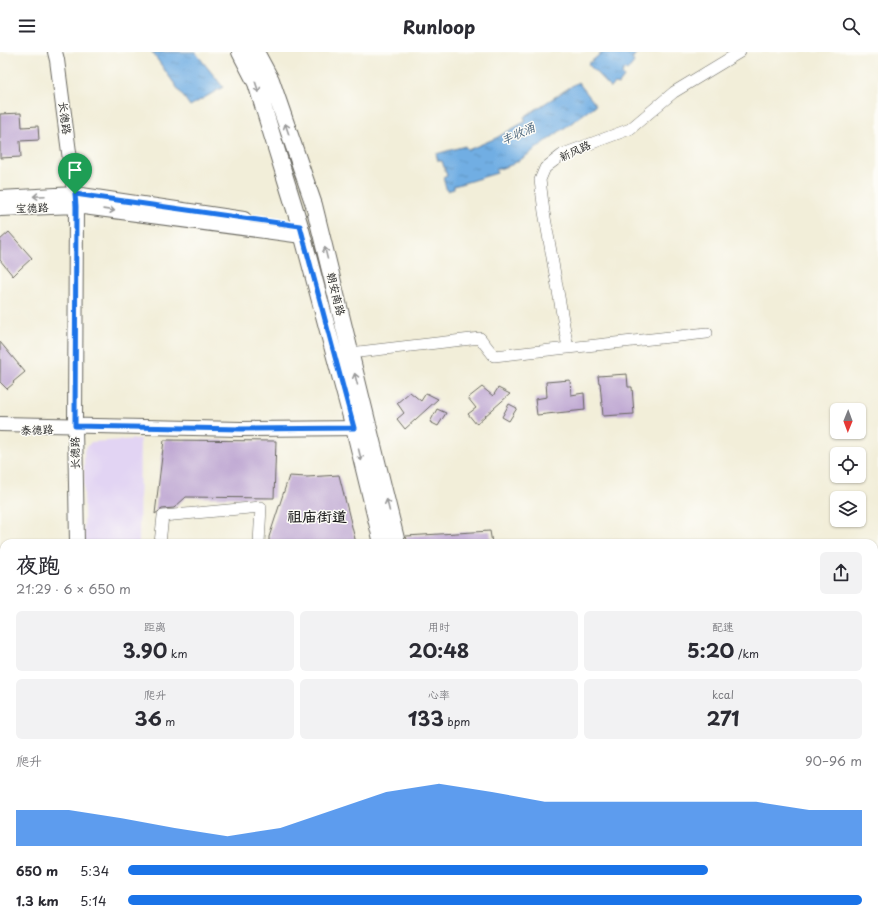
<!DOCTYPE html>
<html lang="zh">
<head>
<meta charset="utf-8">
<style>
  :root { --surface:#fff; --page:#f2f2f3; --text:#2b2b33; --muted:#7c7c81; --accent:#1a73e8 }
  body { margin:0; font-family:"Playpen Sans","LXGW WenKai TC",sans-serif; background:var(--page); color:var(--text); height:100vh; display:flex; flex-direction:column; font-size:15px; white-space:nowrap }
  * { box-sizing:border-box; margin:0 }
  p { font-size:13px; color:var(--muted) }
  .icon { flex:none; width:22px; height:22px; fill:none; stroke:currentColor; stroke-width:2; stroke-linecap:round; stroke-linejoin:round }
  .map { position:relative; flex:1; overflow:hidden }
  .details { position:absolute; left:0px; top:487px; width:878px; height:384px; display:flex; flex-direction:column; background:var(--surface); border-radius:12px 12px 0 0; box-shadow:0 1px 3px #0004 }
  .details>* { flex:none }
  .needle { width:26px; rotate:181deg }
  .buttons { position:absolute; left:830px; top:351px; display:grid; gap:8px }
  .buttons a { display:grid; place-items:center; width:36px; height:36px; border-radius:6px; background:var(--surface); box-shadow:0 1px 3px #0004; font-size:20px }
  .pin { position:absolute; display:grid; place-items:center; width:34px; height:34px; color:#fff; margin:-41px -17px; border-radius:50% 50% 50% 0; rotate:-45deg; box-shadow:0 0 4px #0007 }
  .pin .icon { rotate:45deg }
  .round { display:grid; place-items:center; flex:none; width:42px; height:42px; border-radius:6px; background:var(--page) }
  .summary { display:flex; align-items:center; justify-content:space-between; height:68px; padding:0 16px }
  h1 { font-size:22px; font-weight:700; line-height:30px }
  .stats { display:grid; grid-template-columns:repeat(3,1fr); gap:6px; height:68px; padding:4px 16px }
  .stats div { display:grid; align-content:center; border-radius:6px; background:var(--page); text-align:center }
  .stats b { font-size:20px; font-weight:700 }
  .stats small { font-size:11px; font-weight:400 }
  .stats p { font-size:11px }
  .chart { height:112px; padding:8px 16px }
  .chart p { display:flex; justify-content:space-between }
  .chart svg { width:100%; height:72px; margin-top:4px; fill:var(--accent); opacity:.7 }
  ul { padding:0 16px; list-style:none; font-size:13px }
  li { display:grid; grid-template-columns:64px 48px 1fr; align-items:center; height:30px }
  li i { height:10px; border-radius:5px; background:var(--accent) }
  header { display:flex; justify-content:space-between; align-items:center; height:52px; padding:0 16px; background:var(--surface); font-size:18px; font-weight:700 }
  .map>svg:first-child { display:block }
  .built { fill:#e2d4f3 }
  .water { fill:url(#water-ripples); stroke:#466580 }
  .building { fill:#c0a9d3 }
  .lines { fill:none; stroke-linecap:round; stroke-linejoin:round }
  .minor-casing { stroke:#67665e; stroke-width:12 }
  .tertiary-casing { stroke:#67665e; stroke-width:16 }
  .secondary-casing { stroke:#67665e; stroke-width:18 }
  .minor { stroke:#fff; stroke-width:11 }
  .tertiary { stroke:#fff; stroke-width:14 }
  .secondary { stroke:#fff; stroke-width:16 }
  .oneway { stroke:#999 }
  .route-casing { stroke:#fff; stroke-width:8 }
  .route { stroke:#1a73e8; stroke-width:5 }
  .labels { text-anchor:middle; stroke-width:3; stroke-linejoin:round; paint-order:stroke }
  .street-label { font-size:11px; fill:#1c1c1c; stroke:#fdfcf7 }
  .water-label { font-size:12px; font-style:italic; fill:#425e76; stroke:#fdfcf7 }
  .district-label { font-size:15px; font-weight:bold; fill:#1c1c1c; stroke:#fdfcf7 }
</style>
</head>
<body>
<header><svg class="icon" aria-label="menu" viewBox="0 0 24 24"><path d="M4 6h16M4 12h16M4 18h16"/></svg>Runloop<svg class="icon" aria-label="search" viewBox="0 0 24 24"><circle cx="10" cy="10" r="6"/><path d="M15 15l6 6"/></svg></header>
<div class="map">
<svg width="878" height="871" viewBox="0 0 878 871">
  <defs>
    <pattern id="water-ripples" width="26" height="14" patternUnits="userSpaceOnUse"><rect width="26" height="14" fill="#71aee3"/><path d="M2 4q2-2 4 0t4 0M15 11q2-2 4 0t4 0" fill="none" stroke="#5c8db7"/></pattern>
  </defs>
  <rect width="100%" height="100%" fill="#fdfcf7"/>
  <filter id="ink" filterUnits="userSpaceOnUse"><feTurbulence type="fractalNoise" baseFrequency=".025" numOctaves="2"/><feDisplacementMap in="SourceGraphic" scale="8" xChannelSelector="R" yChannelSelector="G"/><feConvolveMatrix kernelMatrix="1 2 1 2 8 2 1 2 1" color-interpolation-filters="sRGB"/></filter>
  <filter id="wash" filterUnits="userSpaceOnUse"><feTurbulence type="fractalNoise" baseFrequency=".012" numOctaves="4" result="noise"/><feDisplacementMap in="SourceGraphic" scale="16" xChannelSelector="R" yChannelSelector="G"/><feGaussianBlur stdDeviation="0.9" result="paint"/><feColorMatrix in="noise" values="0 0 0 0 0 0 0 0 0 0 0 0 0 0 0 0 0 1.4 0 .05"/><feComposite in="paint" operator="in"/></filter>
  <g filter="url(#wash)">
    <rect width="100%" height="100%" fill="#f2eed9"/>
    <!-- built -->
    <path class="built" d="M 140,387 L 139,491 L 84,491 L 84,399 L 91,390 Z"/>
    <!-- water -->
    <path class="water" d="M 152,0 L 195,0 L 223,35 L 190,54 Z
      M 603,0 L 637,0 L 632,7 L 634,10 L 627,19 L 624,17 L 622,22 L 624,25 L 618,33 L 615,32 L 611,36 L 588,12 Z
      M 578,30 L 596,53 L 523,106 L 511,113 L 496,118 L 497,121 L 454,134 L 454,137 L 447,139 L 443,126 L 447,124 L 442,109 L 438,109 L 436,102 L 465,94 L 468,98 L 496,86 L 526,69 L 524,65 Z"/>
    <g id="blocks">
      <!-- building -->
      <path class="building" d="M 21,61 L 22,75 L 38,74 L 39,88 L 20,89 L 21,105 L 0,106 L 0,62 Z
        M 9,180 L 32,206 L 20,217 L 13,224 L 0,208 L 0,188 Z
        M 0,290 L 25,320 L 13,330 L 14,331 L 7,337 L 0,330 Z
        M 627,322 L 628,335 L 632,335 L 634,362 L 603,364 L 600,331 L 599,331 L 598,324 Z
        M 570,328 L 571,343 L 584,341 L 585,358 L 537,363 L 535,347 L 547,345 L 546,330 Z
        M 482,335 L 493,344 L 498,336 L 510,342 L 476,372 L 468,362 L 476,356 L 468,346 Z
        M 410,340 L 421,349 L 426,341 L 438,347 L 405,377 L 397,367 L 404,361 L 397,351 Z
        M 509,352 L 517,356 L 509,369 L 502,365 Z
        M 437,357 L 446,361 L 438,374 L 430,370 Z
        M 164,388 L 276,389 L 274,446 L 186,445 L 174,456 L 162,457 L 155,462 Z
        M 339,423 L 356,491 L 269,491 L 269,485 L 289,424 L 307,425 Z
        M 490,479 L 492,491 L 408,491 L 406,484 Z"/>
    </g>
  </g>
  <g filter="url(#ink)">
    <use href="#blocks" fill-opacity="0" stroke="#67665e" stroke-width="1"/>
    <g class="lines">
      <defs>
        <path id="minor" d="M 568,296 L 544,160 L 540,128 L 545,116 L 563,102 L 630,77 L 674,40 L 740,0
          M 350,301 L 480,286 L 494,304 L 707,281
          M 160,491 L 163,464 L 261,455 L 259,491
          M 598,867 L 598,871"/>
        <path id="tertiary" d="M 55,0 L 57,8 L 76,154 L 75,374 L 77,491
          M 0,146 L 75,142 L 244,167
          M 0,157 L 76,154 L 302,184
          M 0,372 L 241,377 L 364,376
          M 790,867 L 791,871
          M 58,871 L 58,867"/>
        <path id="secondary" d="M 240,0 L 256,31 L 300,174 L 354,376 L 382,491
          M 256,0 L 271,28 L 314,153 L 397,491
          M 0,758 L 4,758
          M 874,760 L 878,760
          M 0,781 L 4,781
          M 874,784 L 878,784
          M 455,871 L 455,867
          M 471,871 L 471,867"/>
      </defs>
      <!-- minor casing -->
      <use href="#minor" class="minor-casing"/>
      <!-- tertiary casing -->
      <use href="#tertiary" class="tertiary-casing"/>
      <!-- secondary casing -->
      <use href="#secondary" class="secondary-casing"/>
      <!-- minor -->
      <use href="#minor" class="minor"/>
      <!-- tertiary -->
      <use href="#tertiary" class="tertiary"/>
      <!-- secondary -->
      <use href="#secondary" class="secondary"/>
    </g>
    <!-- one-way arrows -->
    <defs><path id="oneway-shaft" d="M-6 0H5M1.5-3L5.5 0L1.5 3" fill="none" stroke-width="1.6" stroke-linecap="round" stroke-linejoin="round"/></defs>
    <g class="oneway">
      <use href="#oneway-shaft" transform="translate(257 35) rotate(71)"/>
      <use href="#oneway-shaft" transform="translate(287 77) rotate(-109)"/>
      <use href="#oneway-shaft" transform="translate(39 144) rotate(177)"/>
      <use href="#oneway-shaft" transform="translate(109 158) rotate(8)"/>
      <use href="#oneway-shaft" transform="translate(326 201) rotate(-104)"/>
      <use href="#oneway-shaft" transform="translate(356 327) rotate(-104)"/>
      <use href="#oneway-shaft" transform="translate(360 403) rotate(76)"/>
      <use href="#oneway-shaft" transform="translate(388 453) rotate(-104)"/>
    </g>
  </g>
  <g class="lines" filter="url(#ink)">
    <defs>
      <path id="route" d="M 75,142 L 300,174 L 354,376 L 241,377 L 75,374 L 76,154 Z"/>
    </defs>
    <!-- route casing -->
    <use href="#route" class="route-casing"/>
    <!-- route -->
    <use href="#route" class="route"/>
  </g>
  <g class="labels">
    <!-- street labels -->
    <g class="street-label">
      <text transform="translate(65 66) rotate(83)" y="4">长德路</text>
      <text transform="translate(575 99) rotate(-25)" y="4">新风路</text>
      <text transform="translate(32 156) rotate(-2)" y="4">宝德路</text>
      <text transform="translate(336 242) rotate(76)" y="4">朝安南路</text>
      <text transform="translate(37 378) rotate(-3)" y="4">泰德路</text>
      <text transform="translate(75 401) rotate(-91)" y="4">长德路</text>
    </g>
    <!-- water labels -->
    <g class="water-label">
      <text transform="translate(518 82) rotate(-24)" y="4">丰收涌</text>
    </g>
    <!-- district labels -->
    <g class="district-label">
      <text x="317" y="470">祖庙街道</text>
    </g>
  </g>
</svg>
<div class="buttons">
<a><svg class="needle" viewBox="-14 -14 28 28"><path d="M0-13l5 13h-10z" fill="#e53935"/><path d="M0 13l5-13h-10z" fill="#7c7c81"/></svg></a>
<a><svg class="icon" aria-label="locate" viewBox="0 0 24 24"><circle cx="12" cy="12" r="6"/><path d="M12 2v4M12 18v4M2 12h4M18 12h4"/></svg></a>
<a><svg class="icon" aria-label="layers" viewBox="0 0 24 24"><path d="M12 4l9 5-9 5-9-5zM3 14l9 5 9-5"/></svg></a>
</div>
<div class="pin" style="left:75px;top:142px;background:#1e9e55"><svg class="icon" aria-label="arrive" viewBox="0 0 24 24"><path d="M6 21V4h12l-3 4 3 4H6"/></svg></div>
<section class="details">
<div class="summary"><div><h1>夜跑</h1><p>21:29 · 6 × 650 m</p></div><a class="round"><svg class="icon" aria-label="share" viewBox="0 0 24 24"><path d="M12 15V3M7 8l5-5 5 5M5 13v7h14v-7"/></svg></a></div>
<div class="stats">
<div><p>距离</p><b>3.90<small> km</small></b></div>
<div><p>用时</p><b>20:48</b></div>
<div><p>配速</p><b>5:20<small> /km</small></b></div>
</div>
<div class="stats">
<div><p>爬升</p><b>36<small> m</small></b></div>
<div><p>心率</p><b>133<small> bpm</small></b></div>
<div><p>kcal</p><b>271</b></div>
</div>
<div class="chart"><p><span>爬升</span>90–96 m</p>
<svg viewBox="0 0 160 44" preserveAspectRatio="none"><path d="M0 44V22L10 22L20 27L30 33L40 38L50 33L60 22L70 11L80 6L90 11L100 17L110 17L120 17L130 17L140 17L150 22L160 22V44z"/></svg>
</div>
<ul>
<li><b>650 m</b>5:34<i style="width:79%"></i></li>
<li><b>1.3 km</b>5:14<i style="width:100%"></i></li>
</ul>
</section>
</div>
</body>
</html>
